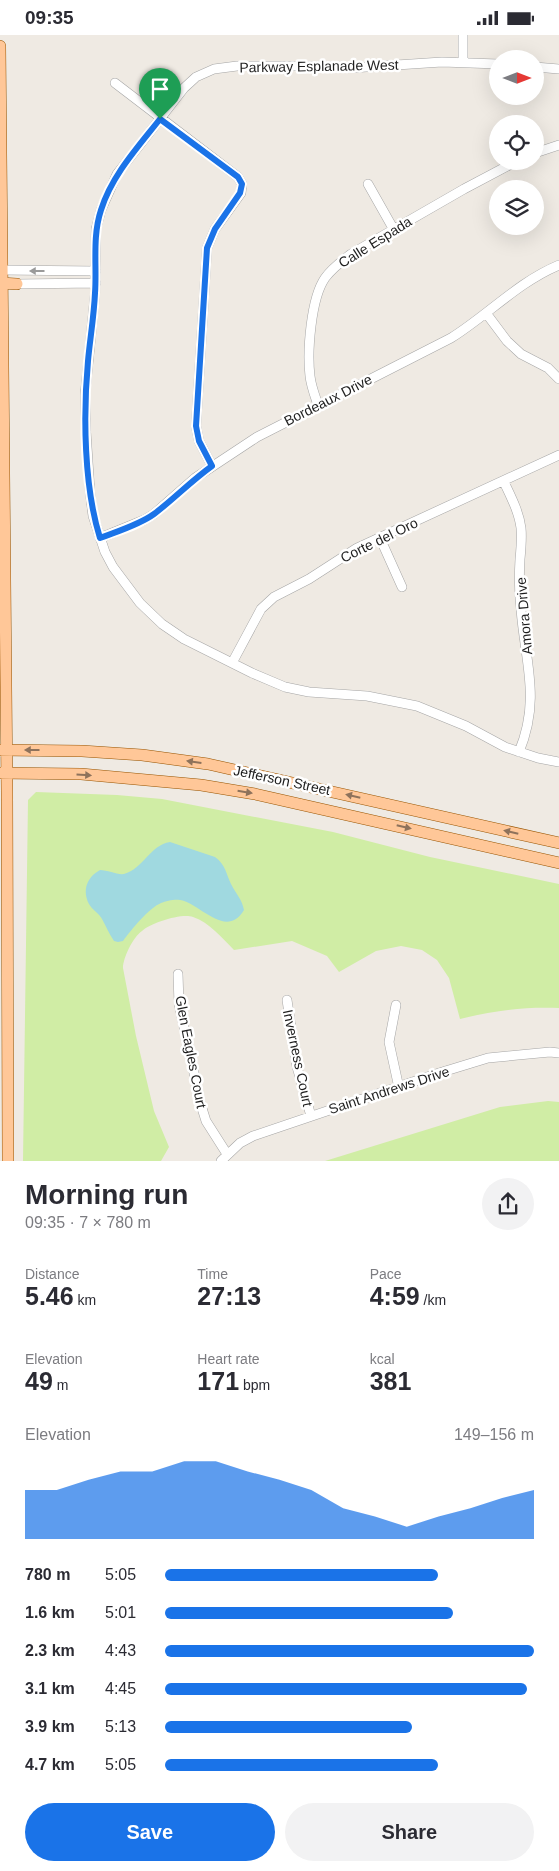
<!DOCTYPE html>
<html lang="en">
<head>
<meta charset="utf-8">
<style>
  :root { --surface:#fff; --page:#f2f2f3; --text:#2b2b33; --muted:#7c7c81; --accent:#1a73e8 }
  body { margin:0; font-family:Helvetica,sans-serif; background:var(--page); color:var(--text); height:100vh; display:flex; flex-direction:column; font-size:19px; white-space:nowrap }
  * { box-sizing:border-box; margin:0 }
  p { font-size:16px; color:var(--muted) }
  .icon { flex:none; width:28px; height:28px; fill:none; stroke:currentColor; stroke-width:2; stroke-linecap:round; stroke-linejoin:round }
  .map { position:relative; height:1126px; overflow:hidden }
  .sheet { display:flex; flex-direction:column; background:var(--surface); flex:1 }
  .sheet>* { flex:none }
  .needle { width:32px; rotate:90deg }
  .tools { position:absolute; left:489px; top:15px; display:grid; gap:10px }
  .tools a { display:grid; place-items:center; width:55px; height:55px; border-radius:50%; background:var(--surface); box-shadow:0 5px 20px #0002; font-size:25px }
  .pin { position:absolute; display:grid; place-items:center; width:42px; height:42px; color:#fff; margin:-51px -21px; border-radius:50% 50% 50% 0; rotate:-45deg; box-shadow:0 0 5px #0007 }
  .pin .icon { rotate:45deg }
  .round { display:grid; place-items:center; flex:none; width:52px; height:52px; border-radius:26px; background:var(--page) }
  .summary { display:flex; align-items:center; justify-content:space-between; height:85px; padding:0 25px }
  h1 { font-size:28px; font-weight:700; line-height:38px }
  .stats { display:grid; grid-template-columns:repeat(3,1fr); gap:8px; height:85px; padding:5px 25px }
  .stats div { display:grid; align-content:center }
  .stats b { font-size:25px; font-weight:700 }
  .stats small { font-size:14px; font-weight:400 }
  .stats p { font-size:14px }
  .chart { height:140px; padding:10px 25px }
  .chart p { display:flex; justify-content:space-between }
  .chart svg { width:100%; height:90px; margin-top:5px; fill:var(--accent); opacity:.7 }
  .cta { display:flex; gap:10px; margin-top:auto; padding:10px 25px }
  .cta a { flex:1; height:58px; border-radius:30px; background:var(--accent); color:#fff; font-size:20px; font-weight:700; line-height:58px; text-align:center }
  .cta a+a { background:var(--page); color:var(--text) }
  ul { padding:0 25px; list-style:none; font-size:16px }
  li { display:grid; grid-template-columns:80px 60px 1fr; align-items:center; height:38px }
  li i { height:12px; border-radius:6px; background:var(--accent) }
  .status { display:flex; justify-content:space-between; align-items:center; height:35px; padding:0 25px; background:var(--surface); direction:ltr }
  .status svg { height:14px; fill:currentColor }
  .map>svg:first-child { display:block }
  .grass { fill:#d0eda5 }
  .water { fill:#a0d9e0 }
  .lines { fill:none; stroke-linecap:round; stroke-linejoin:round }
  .minor-casing { stroke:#a5a5a5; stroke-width:10 }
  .major-casing { stroke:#975400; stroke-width:12 }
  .minor { stroke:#fff; stroke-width:9 }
  .major { stroke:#ffc798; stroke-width:11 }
  .oneway { fill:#9a9a9a }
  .oneway2 { fill:#8e725b }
  .route-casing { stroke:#fff; stroke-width:10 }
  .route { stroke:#1a73e8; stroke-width:6 }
  .labels { text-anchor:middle; stroke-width:5; stroke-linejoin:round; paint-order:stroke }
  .street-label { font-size:14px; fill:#1e1e1e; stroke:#fff }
</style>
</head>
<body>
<div class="status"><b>09:35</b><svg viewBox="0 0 49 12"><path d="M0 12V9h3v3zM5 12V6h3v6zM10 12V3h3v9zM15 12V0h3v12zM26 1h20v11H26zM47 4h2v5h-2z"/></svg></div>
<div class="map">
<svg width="559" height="1126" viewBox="0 0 559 1126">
  <rect width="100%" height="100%" fill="#efeae3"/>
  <!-- grass -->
  <path class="grass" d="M 36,757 L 117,760 L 162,764 L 333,797 L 430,822 L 559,849 L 559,973 C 522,972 496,975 460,984 L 449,943 L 437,925 L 422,915 L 401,911 L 376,916 L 339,937 L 327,921 L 292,906 L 234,915 C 221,902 210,888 193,882 C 181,878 151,888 142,896 C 133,902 123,923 123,933 L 136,1001 L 154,1076 L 169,1112 L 161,1126 L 23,1126 L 28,765 Z
    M 548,1066 L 559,1067 L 559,1126 L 325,1126 L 500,1072 Z"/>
  <!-- water -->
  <path class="water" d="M 170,807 L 215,822 C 226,830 226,839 231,849 C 236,859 242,864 244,875 C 226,905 200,868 180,865 C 175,864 166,866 161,868 C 149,873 131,895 123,906 L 118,907 L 114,906 C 109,899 106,891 102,884 C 99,878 92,875 89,869 C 82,855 87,842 100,835 C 108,835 117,840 124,839 C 143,834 150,810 170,807 Z"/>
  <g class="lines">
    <defs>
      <path id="minor" d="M 463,0 L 463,27
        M 498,29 L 442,27 L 351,33 L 331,31 L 237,31 L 214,34 L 196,42 L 184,53 L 117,139 L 101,175 L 96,194 L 95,260 L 85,360 L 86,397 L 90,457 L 93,481 L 105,517 L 113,532 L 140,568 L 162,589 L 184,604 L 252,638 L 285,652 L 309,657 L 367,661 L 417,671 L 466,691 L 505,712 L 538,723 L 559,727
        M 535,32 L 559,34
        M 115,48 L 238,142 L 242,149 L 241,158 L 215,194 L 207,213 L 196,391 L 199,406 L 212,431
        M 535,118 L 559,110
        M 368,149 L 394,195
        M 2,235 L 96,236
        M 17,249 L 96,248
        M 486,278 L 507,306 L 521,319 L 548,333 L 559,344
        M 318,370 C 315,361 311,351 310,341 C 307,316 311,263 325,243 C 332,233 342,226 351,219 L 464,154 L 517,126
        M 504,447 C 511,462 519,477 521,493 C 522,503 521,514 520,524 C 519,541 519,557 521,574 C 525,627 541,664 519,717
        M 100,503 L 144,485 L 154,479 L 195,443 L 257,402 L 451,303 C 488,280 518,247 559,230
        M 380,503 L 402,552
        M 232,628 L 261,574 L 274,562 L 309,544 L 357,513 L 559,420
        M 178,939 L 179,969 L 201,1070 L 206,1086 L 227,1119
        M 287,965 L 297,1032 L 311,1081
        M 396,970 L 389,1007 L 399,1053
        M 221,1126 L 240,1108 L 253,1101 L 439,1038 L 488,1023 L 550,1017 L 559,1018"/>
      <path id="major" d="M 0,11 L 7,757 L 8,1126
        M 0,248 L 17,249
        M 0,715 L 82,716 L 142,720 L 208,729 L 559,808
        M 0,738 L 81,739 L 201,750 L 255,759 L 559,828"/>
    </defs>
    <!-- minor casing -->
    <use href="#minor" class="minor-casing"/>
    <!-- major casing -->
    <use href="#major" class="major-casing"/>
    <!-- minor -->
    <use href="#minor" class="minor"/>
    <!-- major -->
    <use href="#major" class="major"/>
  </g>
  <!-- one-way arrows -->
  <defs><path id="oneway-solid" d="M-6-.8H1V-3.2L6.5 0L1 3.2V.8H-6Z" transform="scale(1.25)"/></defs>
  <use class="oneway" href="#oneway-solid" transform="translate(37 236) rotate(-180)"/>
  <g class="oneway2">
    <use href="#oneway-solid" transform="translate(32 715) rotate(-180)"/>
    <use href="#oneway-solid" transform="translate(194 727) rotate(-172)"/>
    <use href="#oneway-solid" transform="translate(84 740) rotate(3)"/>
    <use href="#oneway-solid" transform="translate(245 757) rotate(9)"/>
    <use href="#oneway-solid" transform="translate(353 761) rotate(-167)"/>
    <use href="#oneway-solid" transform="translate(404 792) rotate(13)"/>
    <use href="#oneway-solid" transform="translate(511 797) rotate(-167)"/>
  </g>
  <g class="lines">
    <defs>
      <path id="route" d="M 160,84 L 238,142 L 242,149 L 240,158 L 215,194 L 207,213 L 196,391 L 199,406 L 212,431 C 191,446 174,464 154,479 C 139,490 118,496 100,503 C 84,452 83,380 88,326 C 90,304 94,281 95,258 C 97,231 92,202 101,175 C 112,140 138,112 160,84 Z"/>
    </defs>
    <!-- route casing -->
    <use href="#route" class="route-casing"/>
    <!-- route -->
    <use href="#route" class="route"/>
  </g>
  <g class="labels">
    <!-- street labels -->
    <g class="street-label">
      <text transform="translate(319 31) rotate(-1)" y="5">Parkway Esplanade West</text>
      <text transform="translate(375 207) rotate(-32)" y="5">Calle Espada</text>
      <text transform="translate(328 365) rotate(-27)" y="5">Bordeaux Drive</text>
      <text transform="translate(379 505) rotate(-26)" y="5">Corte del Oro</text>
      <text transform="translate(524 581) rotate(-95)" y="5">Amora Drive</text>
      <text transform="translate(282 745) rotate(12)" y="5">Jefferson Street</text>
      <text transform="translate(191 1017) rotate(79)" y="5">Glen Eagles Court</text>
      <text transform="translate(298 1023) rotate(78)" y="5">Inverness Court</text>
      <text transform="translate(389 1055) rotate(-18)" y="5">Saint Andrews Drive</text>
    </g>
  </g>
</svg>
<div class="tools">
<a><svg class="needle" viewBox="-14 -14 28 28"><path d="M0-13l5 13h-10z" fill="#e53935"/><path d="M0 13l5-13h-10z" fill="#7c7c81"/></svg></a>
<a><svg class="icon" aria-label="locate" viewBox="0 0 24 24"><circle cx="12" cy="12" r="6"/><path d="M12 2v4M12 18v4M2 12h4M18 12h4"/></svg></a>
<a><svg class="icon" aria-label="layers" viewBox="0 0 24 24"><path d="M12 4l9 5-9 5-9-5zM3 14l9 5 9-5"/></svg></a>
</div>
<div class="pin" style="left:160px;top:84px;background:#1e9e55"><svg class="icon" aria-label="arrive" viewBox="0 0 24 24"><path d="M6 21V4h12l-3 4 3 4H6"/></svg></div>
</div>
<section class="sheet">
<div class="summary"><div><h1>Morning run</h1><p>09:35 · 7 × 780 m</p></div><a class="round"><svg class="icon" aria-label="share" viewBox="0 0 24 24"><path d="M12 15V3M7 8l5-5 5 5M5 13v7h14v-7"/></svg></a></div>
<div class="stats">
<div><p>Distance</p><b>5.46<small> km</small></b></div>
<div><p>Time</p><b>27:13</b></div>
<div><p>Pace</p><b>4:59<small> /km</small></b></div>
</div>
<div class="stats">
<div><p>Elevation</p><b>49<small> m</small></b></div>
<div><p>Heart rate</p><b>171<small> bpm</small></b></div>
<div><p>kcal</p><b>381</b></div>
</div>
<div class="chart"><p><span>Elevation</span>149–156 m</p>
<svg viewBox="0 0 160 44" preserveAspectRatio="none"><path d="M0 44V20L10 20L20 15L30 11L40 11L50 6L60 6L70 11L80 15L90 20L100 29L110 33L120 38L130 33L140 29L150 24L160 20V44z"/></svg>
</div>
<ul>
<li><b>780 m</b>5:05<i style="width:74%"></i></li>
<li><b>1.6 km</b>5:01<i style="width:78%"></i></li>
<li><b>2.3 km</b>4:43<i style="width:100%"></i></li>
<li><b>3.1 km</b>4:45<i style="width:98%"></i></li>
<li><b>3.9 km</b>5:13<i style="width:67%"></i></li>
<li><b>4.7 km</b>5:05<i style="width:74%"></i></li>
</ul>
<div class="cta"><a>Save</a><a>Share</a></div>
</section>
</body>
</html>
